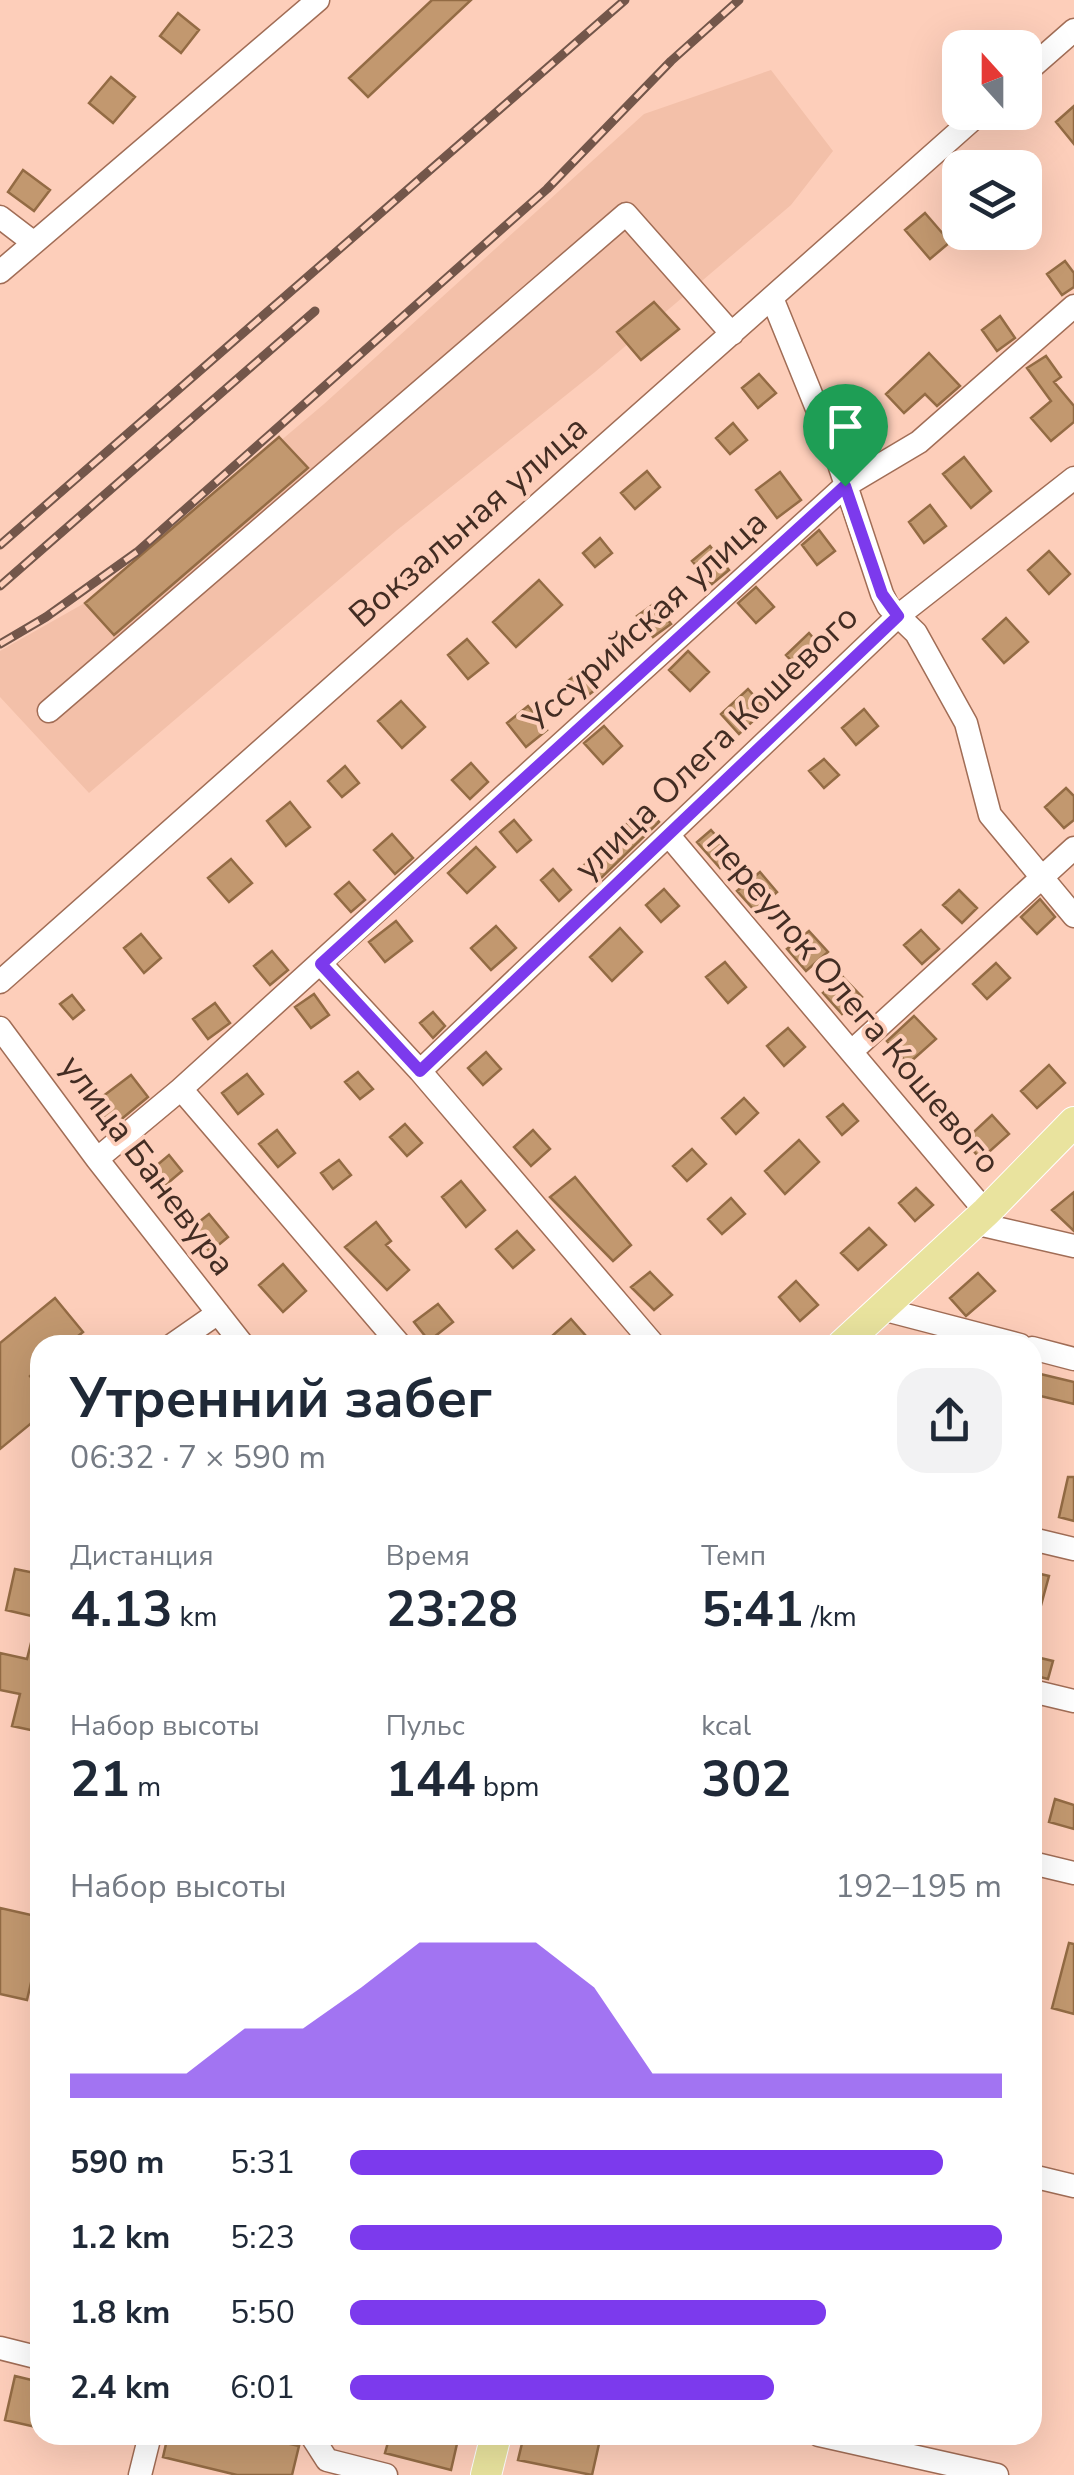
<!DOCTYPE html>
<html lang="ru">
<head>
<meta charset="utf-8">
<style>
  :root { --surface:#fff; --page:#f2f2f3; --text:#1f2937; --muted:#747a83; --accent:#7c3aed }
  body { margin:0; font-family:"Nunito Sans",sans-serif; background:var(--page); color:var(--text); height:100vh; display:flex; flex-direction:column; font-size:38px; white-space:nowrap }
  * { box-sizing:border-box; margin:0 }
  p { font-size:32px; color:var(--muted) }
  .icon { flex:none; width:55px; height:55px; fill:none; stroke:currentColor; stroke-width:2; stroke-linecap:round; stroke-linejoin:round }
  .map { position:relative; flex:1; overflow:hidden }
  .side { position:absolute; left:30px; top:1335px; width:1012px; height:1110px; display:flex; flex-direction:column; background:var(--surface); border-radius:30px; box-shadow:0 10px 40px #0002 }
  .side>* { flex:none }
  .needle { width:65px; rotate:339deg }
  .controls { position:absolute; left:942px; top:30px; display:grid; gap:20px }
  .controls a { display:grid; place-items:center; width:100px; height:100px; border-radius:20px; background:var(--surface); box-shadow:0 10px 40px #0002; font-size:50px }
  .pin { position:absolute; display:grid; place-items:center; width:85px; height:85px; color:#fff; margin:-102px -42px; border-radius:50% 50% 50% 0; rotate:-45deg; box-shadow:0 0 10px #0007 }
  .pin .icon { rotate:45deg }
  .round { display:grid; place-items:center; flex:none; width:105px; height:105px; border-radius:30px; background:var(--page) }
  .headline { display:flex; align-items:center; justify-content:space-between; height:170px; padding:0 40px }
  h1 { font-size:55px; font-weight:700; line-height:75px }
  .stats { display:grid; grid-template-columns:repeat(3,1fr); gap:15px; height:170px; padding:10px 40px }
  .stats div { display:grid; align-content:center }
  .stats b { font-size:50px; font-weight:700 }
  .stats small { font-size:28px; font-weight:400 }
  .stats p { font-size:28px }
  .chart { height:280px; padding:20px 40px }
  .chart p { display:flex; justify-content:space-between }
  .chart svg { width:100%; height:180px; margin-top:10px; fill:var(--accent); opacity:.7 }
  ul { padding:0 40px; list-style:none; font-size:32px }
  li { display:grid; grid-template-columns:160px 120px 1fr; align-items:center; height:75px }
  li i { height:25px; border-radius:12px; background:var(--accent) }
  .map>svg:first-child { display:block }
  .built { fill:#f3c0a9 }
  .building { fill:#c2986f; stroke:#936b44; stroke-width:2.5 }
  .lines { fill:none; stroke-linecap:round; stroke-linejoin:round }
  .minor-casing { stroke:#a16d56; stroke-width:25 }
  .major-casing { stroke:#fff; stroke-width:32 }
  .minor { stroke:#fff; stroke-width:22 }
  .major { stroke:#e9e39e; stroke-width:30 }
  .rail-casing { stroke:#73564a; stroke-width:9 }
  .rail { stroke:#fdceba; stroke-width:5; stroke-dasharray:15; stroke-linecap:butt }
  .route-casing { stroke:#fff; stroke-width:20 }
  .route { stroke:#7c3aed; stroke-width:12 }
  .labels { text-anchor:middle; stroke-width:8; stroke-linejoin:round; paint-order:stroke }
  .street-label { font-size:35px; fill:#432d23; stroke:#fdceba }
</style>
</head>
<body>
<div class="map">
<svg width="1074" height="2475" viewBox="0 0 1074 2475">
  <rect width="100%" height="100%" fill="#fdceba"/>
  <!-- built -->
  <path class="built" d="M 771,70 L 833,151 L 791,205 L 595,372 L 396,531 L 89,793 L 0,697 L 0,651 L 97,596 L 324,404 L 644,114 Z"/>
  <!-- building -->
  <path class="building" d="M 432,0 L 471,0 L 368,97 L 349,78 Z
    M 178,13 L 199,30 L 181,53 L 160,36 Z
    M 111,77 L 135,97 L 113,123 L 89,103 Z
    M 1074,106 L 1074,144 L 1056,122 Z
    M 23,170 L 50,190 L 34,211 L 8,192 Z
    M 925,213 L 950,242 L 930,259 L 905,230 Z
    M 1065,261 L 1074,273 L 1074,287 L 1062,295 L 1047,274 Z
    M 654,302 L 679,329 L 641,360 L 617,332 Z
    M 1000,316 L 1015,338 L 997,351 L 982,330 Z
    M 929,353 L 960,386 L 937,406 L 925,394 L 904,413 L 886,394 Z
    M 1046,356 L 1061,377 L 1054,382 L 1074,406 L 1074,422 L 1051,441 L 1031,418 L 1051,401 L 1027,368 Z
    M 759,374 L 776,393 L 758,408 L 742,388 Z
    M 733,423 L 747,440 L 730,454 L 716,438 Z
    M 279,437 L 308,468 L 114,635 L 85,603 Z
    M 964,457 L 991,491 L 971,508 L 943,474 Z
    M 647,471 L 660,487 L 635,509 L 621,493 Z
    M 780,472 L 801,500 L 777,518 L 756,490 Z
    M 930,505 L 946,526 L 924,543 L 909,522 Z
    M 819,530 L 835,551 L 817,565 L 802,545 Z
    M 600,538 L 612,553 L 595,567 L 583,553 Z
    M 710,546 L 729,570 L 712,584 L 692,561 Z
    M 1049,551 L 1070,574 L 1049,594 L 1028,570 Z
    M 539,580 L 562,605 L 516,647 L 493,622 Z
    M 756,587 L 774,607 L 756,623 L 738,603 Z
    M 655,603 L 671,624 L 653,637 L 637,616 Z
    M 1006,618 L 1028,642 L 1004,663 L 983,639 Z
    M 809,633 L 824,650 L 801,671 L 786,655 Z
    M 467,639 L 488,663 L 468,679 L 448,655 Z
    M 688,651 L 709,672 L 690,691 L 669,670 Z
    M 584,668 L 599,687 L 583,699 L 568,681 Z
    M 748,689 L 766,709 L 739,734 L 721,714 Z
    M 401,701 L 425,727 L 402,748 L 378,721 Z
    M 528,706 L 547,730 L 526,747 L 507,723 Z
    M 864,709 L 878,726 L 856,745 L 842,728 Z
    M 604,726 L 622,746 L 603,764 L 584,743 Z
    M 824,759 L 839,775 L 824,788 L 809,771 Z
    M 471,763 L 488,782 L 470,799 L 452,780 Z
    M 345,766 L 359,783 L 342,797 L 328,781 Z
    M 1066,788 L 1074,796 L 1074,820 L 1064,828 L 1045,807 Z
    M 290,802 L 310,827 L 286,846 L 267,821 Z
    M 645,806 L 659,822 L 596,883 L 582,867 Z
    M 514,820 L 531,840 L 517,852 L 500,832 Z
    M 711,830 L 734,856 L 720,868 L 697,842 Z
    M 392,834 L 413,858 L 395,874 L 374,850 Z
    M 476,847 L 495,867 L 467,893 L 448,873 Z
    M 231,859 L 252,883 L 229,902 L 208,878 Z
    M 553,869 L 571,890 L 559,901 L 541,880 Z
    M 760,872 L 777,892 L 755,911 L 737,891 Z
    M 349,882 L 365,900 L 351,912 L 335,894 Z
    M 664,889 L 679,906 L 661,922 L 646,905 Z
    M 959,890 L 977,908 L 962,923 L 943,905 Z
    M 1040,899 L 1055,917 L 1037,934 L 1021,917 Z
    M 396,921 L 412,941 L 385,962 L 369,942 Z
    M 496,926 L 516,948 L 491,970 L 471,948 Z
    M 620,928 L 642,952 L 612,981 L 590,957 Z
    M 921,930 L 939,949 L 922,964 L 904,945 Z
    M 809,931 L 828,952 L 806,971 L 787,949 Z
    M 141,934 L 161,958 L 144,973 L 124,948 Z
    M 272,951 L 288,970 L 270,985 L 254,966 Z
    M 725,962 L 746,987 L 728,1003 L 706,977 Z
    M 996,963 L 1010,978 L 987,999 L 973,984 Z
    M 843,977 L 862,997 L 842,1014 L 823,993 Z
    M 314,994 L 329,1015 L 311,1028 L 295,1007 Z
    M 72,995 L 84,1010 L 73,1019 L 60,1004 Z
    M 215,1003 L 230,1023 L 208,1039 L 193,1019 Z
    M 433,1012 L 445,1026 L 433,1038 L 420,1023 Z
    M 914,1016 L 936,1039 L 908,1064 L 887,1041 Z
    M 788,1028 L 805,1047 L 784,1066 L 767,1046 Z
    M 486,1052 L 501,1069 L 483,1085 L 468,1068 Z
    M 1049,1065 L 1065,1083 L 1037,1108 L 1021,1091 Z
    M 358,1072 L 373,1089 L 360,1099 L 345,1082 Z
    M 247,1074 L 263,1094 L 238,1114 L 222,1093 Z
    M 131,1075 L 148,1097 L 112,1127 L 94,1103 Z
    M 744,1098 L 758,1113 L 736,1134 L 722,1118 Z
    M 843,1104 L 858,1121 L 842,1135 L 827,1117 Z
    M 992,1115 L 1009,1134 L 981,1159 L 964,1141 Z
    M 405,1124 L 422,1143 L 407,1156 L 390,1137 Z
    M 277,1130 L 295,1153 L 278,1167 L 259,1144 Z
    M 533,1130 L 550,1149 L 531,1166 L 514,1147 Z
    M 799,1140 L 819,1162 L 785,1194 L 765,1171 Z
    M 692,1149 L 706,1164 L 687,1181 L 673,1166 Z
    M 169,1155 L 182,1171 L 162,1188 L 149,1172 Z
    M 339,1160 L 351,1175 L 333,1189 L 321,1173 Z
    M 575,1177 L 631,1245 L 613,1261 L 550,1197 Z
    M 461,1181 L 485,1210 L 466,1227 L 442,1197 Z
    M 916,1188 L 933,1205 L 915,1221 L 899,1203 Z
    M 1074,1192 L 1074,1231 L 1052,1210 Z
    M 731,1198 L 745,1214 L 722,1234 L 708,1219 Z
    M 209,1214 L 228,1237 L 210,1252 L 190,1229 Z
    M 376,1222 L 391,1241 L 386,1245 L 409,1270 L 387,1290 L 345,1247 Z
    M 869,1228 L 886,1245 L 858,1270 L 841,1253 Z
    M 517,1231 L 534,1250 L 513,1268 L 496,1249 Z
    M 283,1264 L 306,1291 L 283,1312 L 259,1285 Z
    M 650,1272 L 672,1295 L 654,1310 L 631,1287 Z
    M 978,1273 L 995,1291 L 966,1316 L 950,1298 Z
    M 796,1281 L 818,1305 L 800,1321 L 779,1297 Z
    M 55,1298 L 83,1332 L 67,1345 L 40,1345 L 40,1367 L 30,1376 L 40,1388 L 40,1416 L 0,1449 L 0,1343 Z
    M 438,1304 L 453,1322 L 429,1341 L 414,1322 Z
    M 571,1319 L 594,1345 L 561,1345 L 552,1336 Z
    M 1032,1372 L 1074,1382 L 1074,1404 L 1032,1394 Z
    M 1068,1477 L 1074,1477 L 1074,1521 L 1059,1517 Z
    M 15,1569 L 40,1574 L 40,1618 L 6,1610 Z
    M 1032,1572 L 1049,1576 L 1037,1620 L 1032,1619 Z
    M 34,1631 L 40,1631 L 40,1732 L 12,1726 L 20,1694 L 0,1690 L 0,1653 L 27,1659 Z
    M 1032,1656 L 1053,1661 L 1048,1679 L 1032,1675 Z
    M 1055,1799 L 1074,1805 L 1074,1829 L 1049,1822 Z
    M 0,1908 L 40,1917 L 40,1944 L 27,2000 L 0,1994 Z
    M 1069,1943 L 1074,1944 L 1074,2014 L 1052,2008 Z
    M 15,2376 L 40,2382 L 40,2428 L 5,2420 Z
    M 168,2435 L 251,2435 L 299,2446 L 292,2475 L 237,2475 L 163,2457 Z
    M 390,2435 L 436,2438 L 437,2435 L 459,2435 L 451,2470 L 385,2453 Z
    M 524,2435 L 601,2435 L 592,2475 L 518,2460 Z"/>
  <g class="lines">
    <defs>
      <path id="minor" d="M 1025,73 L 1074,30
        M 0,217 L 34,243
        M 0,272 L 318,0
        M 772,298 L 837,458 L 882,594 L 888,606 L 916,633 L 966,723 L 990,815 L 1074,916
        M 49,711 L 626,214 L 732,334
        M 670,837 L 986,1212
        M 321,964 L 420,1071 L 654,1345
        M 0,982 L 981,112
        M 0,1028 L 97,1159 L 243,1345
        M 852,1051 L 1074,848
        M 420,1071 L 898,616 L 1074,478
        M 97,1159 L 181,1089
        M 974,1223 L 1074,1246
        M 882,1309 L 1020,1345
        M 172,1345 L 218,1313
        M 400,1345 L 181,1089 L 845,486 L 919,442 L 1074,306
        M 1032,1348 L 1074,1359
        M 1032,1539 L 1074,1549
        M 1032,1691 L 1074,1701
        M 1032,1863 L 1074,1873
        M 1032,2176 L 1074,2186
        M 0,2348 L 40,2358
        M 311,2435 L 327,2460 L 386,2475
        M 819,2435 L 997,2475
        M 140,2475 L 150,2435"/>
      <path id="major" d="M 842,1345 L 986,1212 L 1074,1122
        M 486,2475 L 496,2435"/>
    </defs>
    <!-- minor casing -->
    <use href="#minor" class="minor-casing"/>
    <!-- major casing -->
    <use href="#major" class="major-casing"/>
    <!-- minor -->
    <use href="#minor" class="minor"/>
    <!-- major -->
    <use href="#major" class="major"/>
    <defs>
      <path id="rail" d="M 0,545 L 625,0
        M 0,586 L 315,311
        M 0,644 L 46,617 L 137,552 L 547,189 L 671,61 L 739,0"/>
    </defs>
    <!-- rail casing -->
    <use href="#rail" class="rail-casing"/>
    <!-- rail -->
    <use href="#rail" class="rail"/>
  </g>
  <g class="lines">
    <defs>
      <path id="route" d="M 845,486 L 882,594 L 898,616 L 420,1071 L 321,964 Z"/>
    </defs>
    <!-- route casing -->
    <use href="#route" class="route-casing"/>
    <!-- route -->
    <use href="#route" class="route"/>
  </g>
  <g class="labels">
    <!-- street labels -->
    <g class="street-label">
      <text transform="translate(468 521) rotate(-41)" y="12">Вокзальная улица</text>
      <text transform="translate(645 621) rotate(-42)" y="12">Уссурийская улица</text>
      <text transform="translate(716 742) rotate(-44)" y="12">улица Олега Кошевого</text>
      <text transform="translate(854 1002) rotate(50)" y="12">переулок Олега Кошевого</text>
      <text transform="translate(148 1165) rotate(53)" y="12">улица Баневура</text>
    </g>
  </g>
</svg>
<div class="controls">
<a><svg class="needle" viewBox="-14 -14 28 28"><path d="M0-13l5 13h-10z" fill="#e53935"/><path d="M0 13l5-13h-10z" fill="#747a83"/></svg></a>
<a><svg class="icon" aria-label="layers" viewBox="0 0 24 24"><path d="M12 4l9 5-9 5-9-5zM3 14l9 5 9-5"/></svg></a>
</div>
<div class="pin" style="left:845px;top:486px;background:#1e9e55"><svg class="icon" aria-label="arrive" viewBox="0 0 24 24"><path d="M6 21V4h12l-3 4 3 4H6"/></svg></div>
<section class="side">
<div class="headline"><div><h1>Утренний забег</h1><p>06:32 · 7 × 590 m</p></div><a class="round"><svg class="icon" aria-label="share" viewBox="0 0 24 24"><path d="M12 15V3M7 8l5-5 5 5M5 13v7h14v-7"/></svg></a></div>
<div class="stats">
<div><p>Дистанция</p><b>4.13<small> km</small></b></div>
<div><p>Время</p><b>23:28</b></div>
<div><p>Темп</p><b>5:41<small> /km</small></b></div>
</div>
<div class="stats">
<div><p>Набор высоты</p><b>21<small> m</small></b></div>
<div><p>Пульс</p><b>144<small> bpm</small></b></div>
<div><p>kcal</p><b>302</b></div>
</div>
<div class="chart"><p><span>Набор высоты</span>192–195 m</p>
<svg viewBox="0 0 160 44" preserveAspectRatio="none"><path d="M0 44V38L10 38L20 38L30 27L40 27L50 17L60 6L70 6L80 6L90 17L100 38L110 38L120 38L130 38L140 38L150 38L160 38V44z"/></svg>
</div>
<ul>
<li><b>590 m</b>5:31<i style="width:91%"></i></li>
<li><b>1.2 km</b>5:23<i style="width:100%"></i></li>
<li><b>1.8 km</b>5:50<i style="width:73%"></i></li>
<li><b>2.4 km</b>6:01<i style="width:65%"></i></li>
</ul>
</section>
</div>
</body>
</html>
